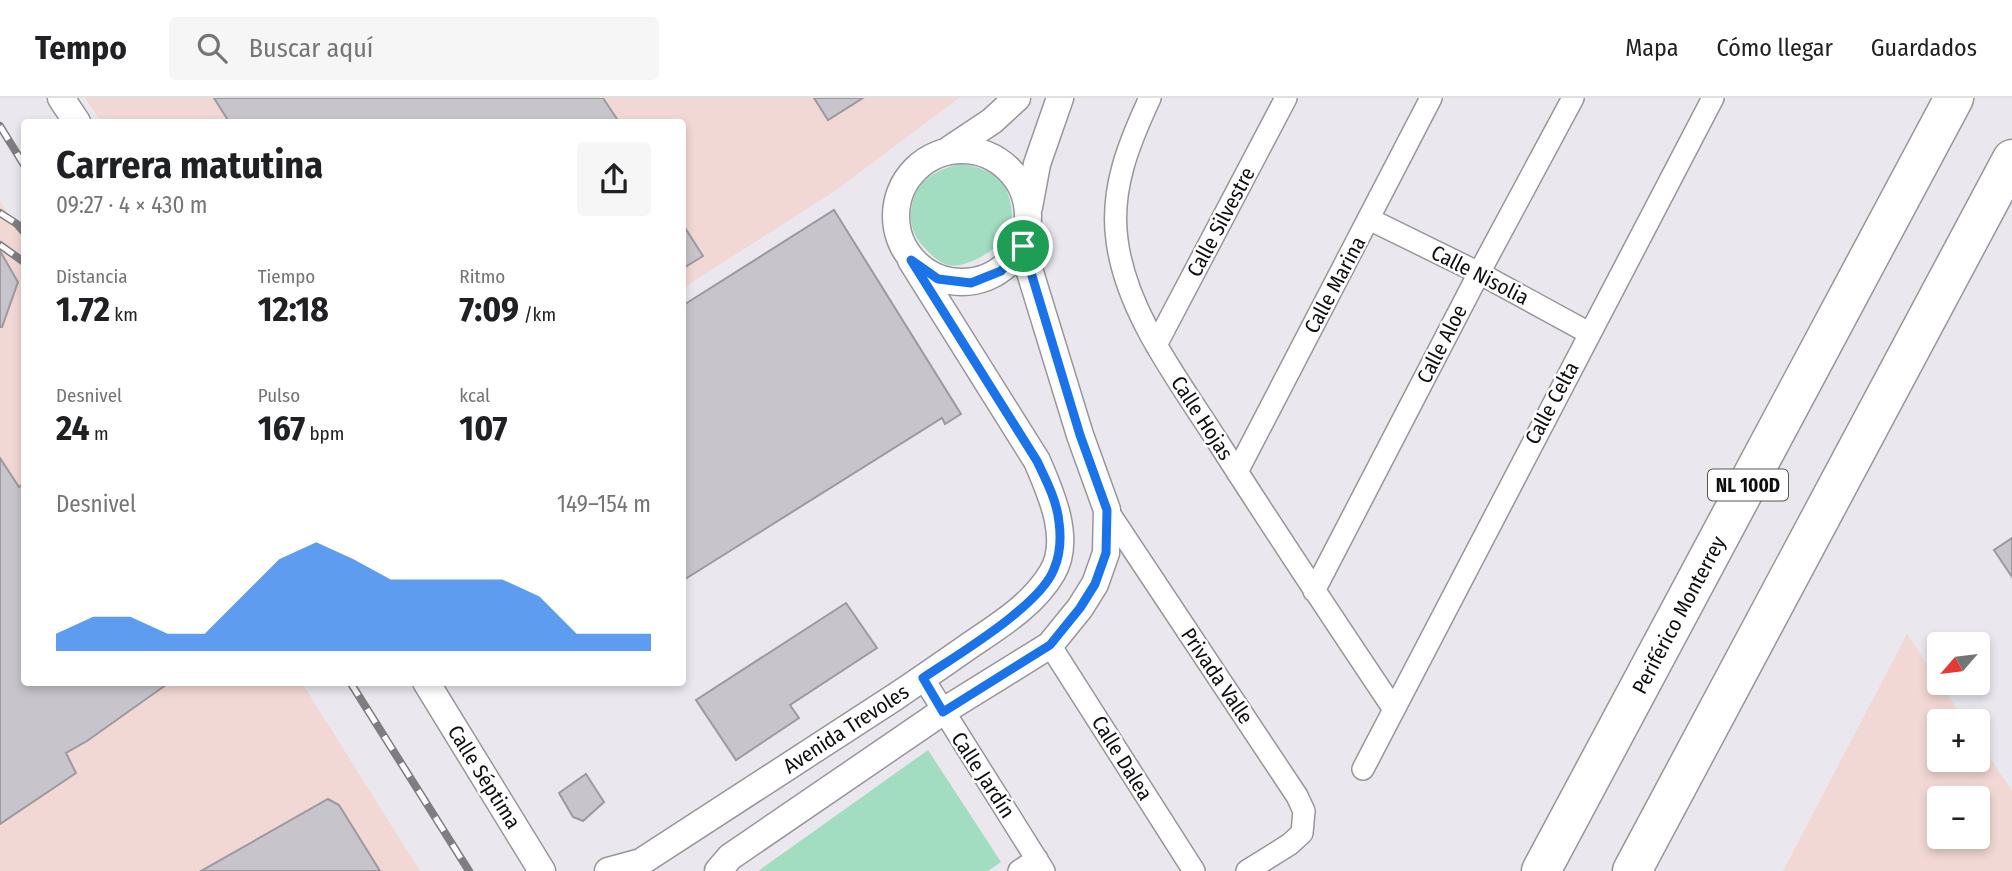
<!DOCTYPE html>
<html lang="es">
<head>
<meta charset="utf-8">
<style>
  :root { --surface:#fff; --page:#f6f6f6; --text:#202124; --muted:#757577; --line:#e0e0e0; --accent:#1a73e8 }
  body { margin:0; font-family:"Fira Sans Condensed",sans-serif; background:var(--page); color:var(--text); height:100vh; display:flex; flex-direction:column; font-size:26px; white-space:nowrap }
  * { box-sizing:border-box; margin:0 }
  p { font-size:23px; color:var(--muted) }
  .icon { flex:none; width:38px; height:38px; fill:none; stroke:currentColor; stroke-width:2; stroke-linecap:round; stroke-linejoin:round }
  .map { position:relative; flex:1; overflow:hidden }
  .details { position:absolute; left:21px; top:21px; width:665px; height:567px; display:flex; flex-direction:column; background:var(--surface); border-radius:7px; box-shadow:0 4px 10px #0003 }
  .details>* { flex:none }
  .needle { width:46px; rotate:242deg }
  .tools { position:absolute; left:1927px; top:534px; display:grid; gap:14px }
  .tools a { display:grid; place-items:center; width:63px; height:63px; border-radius:7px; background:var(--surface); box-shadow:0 4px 10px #0003; font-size:35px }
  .pin { position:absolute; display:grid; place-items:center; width:60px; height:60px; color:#fff; margin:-30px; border:4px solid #fff; border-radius:50%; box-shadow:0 2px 7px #0007 }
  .round { display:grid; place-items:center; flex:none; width:74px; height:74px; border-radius:7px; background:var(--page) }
  .head { display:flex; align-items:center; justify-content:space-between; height:119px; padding:0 35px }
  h1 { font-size:38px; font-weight:700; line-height:52px }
  .figures { display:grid; grid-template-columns:repeat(3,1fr); gap:10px; height:119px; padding:7px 35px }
  .figures div { display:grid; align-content:center }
  .figures b { font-size:35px; font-weight:700 }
  .figures small { font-size:19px; font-weight:400 }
  .figures p { font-size:19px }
  .chart { height:196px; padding:14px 35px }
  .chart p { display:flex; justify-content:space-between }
  .chart svg { width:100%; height:126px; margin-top:7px; fill:var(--accent); opacity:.7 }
  header { display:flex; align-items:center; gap:42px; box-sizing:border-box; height:98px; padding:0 35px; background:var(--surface); border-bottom:2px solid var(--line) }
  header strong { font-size:33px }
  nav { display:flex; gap:38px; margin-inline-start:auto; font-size:24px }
  .search { width:490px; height:63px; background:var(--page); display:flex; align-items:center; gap:18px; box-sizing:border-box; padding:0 24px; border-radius:7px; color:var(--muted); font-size:26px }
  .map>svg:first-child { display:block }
  .industrial { fill:#f2d8d4; fill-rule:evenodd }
  .green { fill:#a3ddc1 }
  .building { fill:#c7c4cb; stroke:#9c99a0; stroke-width:2 }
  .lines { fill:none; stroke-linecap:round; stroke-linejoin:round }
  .minor-casing { stroke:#98959c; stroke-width:24 }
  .tertiary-casing { stroke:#98959c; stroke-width:29 }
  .motorway-casing { stroke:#98959c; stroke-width:41 }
  .minor { stroke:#fff; stroke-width:21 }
  .tertiary { stroke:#fff; stroke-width:26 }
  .motorway { stroke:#fff; stroke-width:38 }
  .rail-casing { stroke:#7f7d82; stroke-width:8 }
  .rail { stroke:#fff; stroke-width:5; stroke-dasharray:16; stroke-linecap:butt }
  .route-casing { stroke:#fff; stroke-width:14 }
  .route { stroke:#1a73e8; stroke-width:9 }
  .labels { text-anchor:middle; stroke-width:5; stroke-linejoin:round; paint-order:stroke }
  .shield { fill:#fff; stroke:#565657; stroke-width:2 }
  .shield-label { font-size:19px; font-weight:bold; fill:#0e0d0f }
  .street-label { font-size:21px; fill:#0e0d0f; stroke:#fff }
</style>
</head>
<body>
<header>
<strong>Tempo</strong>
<div class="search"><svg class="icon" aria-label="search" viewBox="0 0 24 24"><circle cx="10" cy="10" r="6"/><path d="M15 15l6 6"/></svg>Buscar aquí</div>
<nav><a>Mapa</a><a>Cómo llegar</a><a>Guardados</a></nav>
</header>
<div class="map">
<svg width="2012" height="773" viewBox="0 0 2012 773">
  <rect width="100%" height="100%" fill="#eae7ef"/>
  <!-- industrial -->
  <path class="industrial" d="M 85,0 L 959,0 L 835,93 L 683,190 L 682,24 L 101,24 Z
    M 0,103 L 24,142 L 24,584 L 302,585 L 420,773 L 0,773 Z
    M 1907,536 L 1965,623 L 1939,623 L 1939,662 L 1978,662 L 1978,642 L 2012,693 L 2012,773 L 1783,773 ZM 1939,700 L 1978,700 L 1978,738 L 1939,738 Z"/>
  <!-- green -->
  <path class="green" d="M 960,66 C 974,68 988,71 999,81 C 1010,91 1015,117 1010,132 C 1004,148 966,172 948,167 C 938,164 930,156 923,148 C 914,139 910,127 911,114 C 914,84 932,73 960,66 Z
    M 928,652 L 1001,764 L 988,773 L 758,773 Z"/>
  <!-- building -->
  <path class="building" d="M 214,0 L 603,0 L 619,24 L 229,24 Z
    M 814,0 L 863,0 L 828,22 Z
    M 834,112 L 961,316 L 945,326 L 942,320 L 682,483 L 682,208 Z
    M 682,125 L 703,158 L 682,171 Z
    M 0,153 L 18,184 L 2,229 L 0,229 Z
    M 0,360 L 19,389 L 24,385 L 24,584 L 170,584 L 87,643 L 66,655 L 76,675 L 0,726 Z
    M 2012,440 L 2012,479 L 1994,452 Z
    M 846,505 L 877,550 L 790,607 L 799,620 L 736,662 L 696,602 Z
    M 586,676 L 604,704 L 583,723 L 573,719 L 559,695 Z
    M 328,701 L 339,707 L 380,773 L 201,773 Z"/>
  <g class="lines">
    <defs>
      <path id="minor" d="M 1150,0 C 1129,45 1110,91 1117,142 C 1126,215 1180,284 1218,344 C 1275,433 1334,522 1393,610
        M 1369,121 L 1479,175 L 1589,235
        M 1156,247 L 1286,0
        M 1237,374 L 1431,0
        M 1107,412 L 1297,698 L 1304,713 L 1302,735 L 1290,746 L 1247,773
        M 1314,493 L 1479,175 L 1573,0
        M 1050,547 L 1194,773
        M 923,580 L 1044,773
        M 1363,671 L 1713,0
        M 1019,773 L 1037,761"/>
      <path id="tertiary" d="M 61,0 L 77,24
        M 950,51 L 992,23 L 1017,0
        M896 118a66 66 0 1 1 132 0a66 66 0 1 1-132 0Z
        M 1029,109 L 1037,66 L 1060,0
        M 426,584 L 542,773
        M 608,773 L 641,764 C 726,709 810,654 895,599 C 920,582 945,565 969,548 C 1000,527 1033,507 1052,475 C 1072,442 1051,395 1037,363 L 911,162
        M 718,773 L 730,759 L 942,614 L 1050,547 L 1080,510 L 1095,486 L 1106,455 L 1107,412 L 1080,337 L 1022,148"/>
      <path id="motorway" d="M 1541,773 L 1954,0
        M 1632,773 L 2012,61"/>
    </defs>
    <!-- minor casing -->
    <use href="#minor" class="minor-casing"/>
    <!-- tertiary casing -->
    <use href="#tertiary" class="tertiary-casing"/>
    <!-- motorway casing -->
    <use href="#motorway" class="motorway-casing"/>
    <!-- minor -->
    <use href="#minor" class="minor"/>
    <!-- tertiary -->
    <use href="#tertiary" class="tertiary"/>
    <!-- motorway -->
    <use href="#motorway" class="motorway"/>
    <defs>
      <path id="rail" d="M 0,28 L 24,67
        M 0,115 L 17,126 L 24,134
        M 0,147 L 24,164
        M 350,584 L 469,773"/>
    </defs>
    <!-- rail casing -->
    <use href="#rail" class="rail-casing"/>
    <!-- rail -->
    <use href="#rail" class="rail"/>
  </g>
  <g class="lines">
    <defs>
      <path id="route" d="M 1023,148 L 1080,337 L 1107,412 L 1106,455 L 1095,486 L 1080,510 L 1050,547 L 943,614 L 923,580 C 957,557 1040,508 1054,471 C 1060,457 1061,439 1059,424 C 1057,403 1046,382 1037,363 L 911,162 L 938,181 L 971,185 L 1001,173 Z"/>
    </defs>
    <!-- route casing -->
    <use href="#route" class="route-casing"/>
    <!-- route -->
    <use href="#route" class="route"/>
  </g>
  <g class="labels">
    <!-- shield labels -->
    <rect class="shield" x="1708" y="371.5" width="80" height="31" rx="5"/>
    <g class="shield-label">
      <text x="1748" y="394">NL 100D</text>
    </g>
    <!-- street labels -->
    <g class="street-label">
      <text transform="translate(1221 124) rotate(-62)" y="7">Calle Silvestre</text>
      <text transform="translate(1480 177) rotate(27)" y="7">Calle Nisolia</text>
      <text transform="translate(1335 187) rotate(-62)" y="7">Calle Marina</text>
      <text transform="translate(1442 246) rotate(-63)" y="7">Calle Aloe</text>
      <text transform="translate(1552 305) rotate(-62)" y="7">Calle Celta</text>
      <text transform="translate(1202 320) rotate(57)" y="7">Calle Hojas</text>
      <text transform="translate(1679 517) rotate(-62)" y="7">Periférico Monterrey</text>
      <text transform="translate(1217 578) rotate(56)" y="7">Privada Valle</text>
      <text transform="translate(846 631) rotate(-33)" y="7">Avenida Trevoles</text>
      <text transform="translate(1122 660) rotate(58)" y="7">Calle Dalea</text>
      <text transform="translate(983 677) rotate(57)" y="7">Calle Jardín</text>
      <text transform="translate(484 679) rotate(58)" y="7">Calle Séptima</text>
    </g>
  </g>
</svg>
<div class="tools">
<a><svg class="needle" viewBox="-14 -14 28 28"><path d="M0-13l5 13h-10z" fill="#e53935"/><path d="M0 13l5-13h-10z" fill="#757577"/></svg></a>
<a>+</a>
<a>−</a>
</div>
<div class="pin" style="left:1023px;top:148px;background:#1e9e55"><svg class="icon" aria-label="arrive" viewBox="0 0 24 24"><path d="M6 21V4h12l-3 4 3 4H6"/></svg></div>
<section class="details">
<div class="head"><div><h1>Carrera matutina</h1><p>09:27 · 4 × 430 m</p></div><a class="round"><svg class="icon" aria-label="share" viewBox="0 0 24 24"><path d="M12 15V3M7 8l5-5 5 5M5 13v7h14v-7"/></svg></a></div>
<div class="figures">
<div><p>Distancia</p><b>1.72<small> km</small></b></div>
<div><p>Tiempo</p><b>12:18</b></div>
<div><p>Ritmo</p><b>7:09<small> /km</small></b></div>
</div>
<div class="figures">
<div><p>Desnivel</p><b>24<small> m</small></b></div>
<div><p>Pulso</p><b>167<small> bpm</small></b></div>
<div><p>kcal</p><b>107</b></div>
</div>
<div class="chart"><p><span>Desnivel</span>149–154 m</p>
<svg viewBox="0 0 160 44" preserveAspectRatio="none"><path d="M0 44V38L10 32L20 32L30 38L40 38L50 25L60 12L70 6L80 12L90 19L100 19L110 19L120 19L130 25L140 38L150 38L160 38V44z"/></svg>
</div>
</section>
</div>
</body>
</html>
